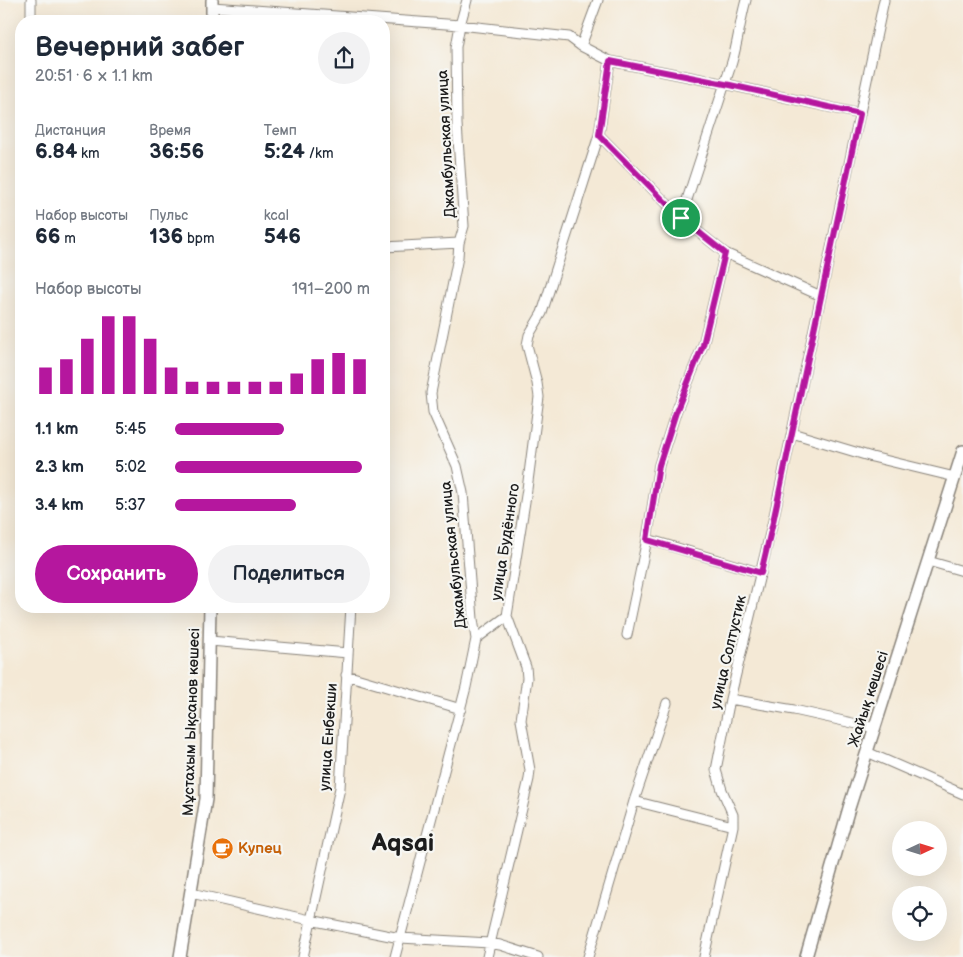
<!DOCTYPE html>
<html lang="ru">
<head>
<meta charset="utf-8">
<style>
  :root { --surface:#fff; --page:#f2f2f3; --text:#1f2937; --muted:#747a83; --accent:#b5179e }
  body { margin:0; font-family:"Balsamiq Sans",sans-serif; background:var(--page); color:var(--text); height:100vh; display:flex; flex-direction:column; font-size:19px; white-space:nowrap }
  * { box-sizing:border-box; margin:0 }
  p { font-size:16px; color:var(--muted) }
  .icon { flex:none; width:28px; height:28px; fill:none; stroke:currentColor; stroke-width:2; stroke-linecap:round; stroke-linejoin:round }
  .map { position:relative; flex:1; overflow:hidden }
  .details { position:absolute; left:15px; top:15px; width:375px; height:598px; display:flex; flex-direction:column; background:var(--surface); border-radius:20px; box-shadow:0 5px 20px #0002 }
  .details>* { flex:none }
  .needle { width:32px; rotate:86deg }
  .tools { position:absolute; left:892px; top:821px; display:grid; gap:10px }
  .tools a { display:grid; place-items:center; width:55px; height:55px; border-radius:50%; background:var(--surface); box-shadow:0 5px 20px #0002; font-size:25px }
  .pin { position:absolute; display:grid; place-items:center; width:42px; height:42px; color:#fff; margin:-21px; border:2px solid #fff; border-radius:50%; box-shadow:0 1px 5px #0007 }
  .round { display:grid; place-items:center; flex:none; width:52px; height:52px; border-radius:26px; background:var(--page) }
  .overview { display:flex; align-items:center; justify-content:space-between; height:85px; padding:0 20px }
  h1 { font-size:28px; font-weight:800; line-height:38px }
  .metrics { display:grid; grid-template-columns:repeat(3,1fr); gap:8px; height:85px; padding:5px 20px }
  .metrics div { display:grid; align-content:center }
  .metrics b { font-size:21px; font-weight:800 }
  .metrics small { font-size:14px; font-weight:400 }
  .metrics p { font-size:14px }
  .chart { height:140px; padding:10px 20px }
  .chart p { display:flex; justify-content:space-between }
  .chart svg { width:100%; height:90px; margin-top:5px; stroke:var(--accent); stroke-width:6 }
  .button { display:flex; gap:10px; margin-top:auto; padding:10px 20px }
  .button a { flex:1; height:58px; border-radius:30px; background:var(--accent); color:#fff; font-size:20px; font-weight:800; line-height:58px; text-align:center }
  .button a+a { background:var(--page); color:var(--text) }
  ul { padding:0 20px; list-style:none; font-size:16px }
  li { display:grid; grid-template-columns:80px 60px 1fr; align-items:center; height:38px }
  li i { height:12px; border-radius:6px; background:var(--accent) }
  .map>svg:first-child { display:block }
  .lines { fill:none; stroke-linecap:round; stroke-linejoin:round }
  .street-casing { stroke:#888279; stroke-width:11 }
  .secondary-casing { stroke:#888279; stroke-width:14 }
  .street { stroke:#fff; stroke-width:9 }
  .secondary { stroke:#fff; stroke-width:11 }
  .route-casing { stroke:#fff; stroke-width:10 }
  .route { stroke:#b5179e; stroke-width:6 }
  .labels { text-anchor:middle; stroke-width:4.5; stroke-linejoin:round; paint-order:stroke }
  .street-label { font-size:15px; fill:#1c1c1c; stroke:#f6f6f2 }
  .food-label { font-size:15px; font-weight:bold; fill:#c56008; stroke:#f6f6f2; text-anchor:start }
  .town-label { font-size:25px; font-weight:bold; fill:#1c1c1c; stroke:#f6f6f2 }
</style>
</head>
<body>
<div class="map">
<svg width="963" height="957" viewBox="0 0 963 957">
  <rect width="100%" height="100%" fill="#f6f6f2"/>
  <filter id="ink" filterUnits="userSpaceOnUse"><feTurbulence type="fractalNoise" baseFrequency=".02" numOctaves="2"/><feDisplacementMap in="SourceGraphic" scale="10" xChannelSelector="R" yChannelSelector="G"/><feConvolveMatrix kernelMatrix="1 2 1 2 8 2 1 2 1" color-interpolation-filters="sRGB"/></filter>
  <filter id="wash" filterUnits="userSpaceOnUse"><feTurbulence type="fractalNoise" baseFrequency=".0096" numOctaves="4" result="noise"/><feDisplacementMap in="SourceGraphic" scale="20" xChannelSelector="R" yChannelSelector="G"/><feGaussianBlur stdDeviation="1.12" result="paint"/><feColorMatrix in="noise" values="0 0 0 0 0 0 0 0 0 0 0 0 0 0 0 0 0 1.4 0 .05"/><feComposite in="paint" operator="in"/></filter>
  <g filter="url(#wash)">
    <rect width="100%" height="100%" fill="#f4e9d6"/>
  </g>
  <g filter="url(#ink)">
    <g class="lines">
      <defs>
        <path id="street" d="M 212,7 L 460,25 L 569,37 L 581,46 L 610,61 L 730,85 L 860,114
          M 31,21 L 31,0
          M 581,46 L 598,0
          M 610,61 L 599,135 L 681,218 L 725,253 L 821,296
          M 681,218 L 732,62 C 738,42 740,21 746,0
          M 384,247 L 459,243
          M 792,433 L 872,457 L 955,477
          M 647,539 L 761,573
          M 928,561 L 963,571
          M 627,635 L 647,539 L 659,465 L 676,412 L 703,345 L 725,253
          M 476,639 L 507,616
          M 210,641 L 348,653
          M 346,675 L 461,709
          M 730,699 L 794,710 L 875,728
          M 867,752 L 963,794
          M 634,801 L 733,826
          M 191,893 L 310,920 L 400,938 L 490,943 L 500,945 L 538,957
          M 303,957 L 340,788 L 351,606
          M 395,957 L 466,687 L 476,639 L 473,619 L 463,493 L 457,466 L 433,412 L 431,393 L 458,257 L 459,243 L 464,226 L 457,124 L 456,47 L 460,25 L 467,0
          M 487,957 L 529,779 L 530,770 L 521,720 L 527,678 L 526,667 L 507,616 L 527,489 L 539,397 L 537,383 L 527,345 L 529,335 L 542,313 L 599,135
          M 588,957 L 634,801 L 667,703
          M 704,957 L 733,826 L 733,815 L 722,790 L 716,770 L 730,699 L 773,521 L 884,0"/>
        <path id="secondary" d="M 212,0 L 212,21
          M 180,957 L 206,799 L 210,606
          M 806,957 L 849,808 L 963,451"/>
      </defs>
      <!-- street casing -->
      <use href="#street" class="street-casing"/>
      <!-- secondary casing -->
      <use href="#secondary" class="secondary-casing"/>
      <!-- street -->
      <use href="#street" class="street"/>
      <!-- secondary -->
      <use href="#secondary" class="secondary"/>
    </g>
  </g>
  <g class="lines" filter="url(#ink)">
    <defs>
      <path id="route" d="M 610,61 L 730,85 L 860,114 L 773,522 L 761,573 L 647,540 L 659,465 L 676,412 L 703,345 L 725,253 L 681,218 L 599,135 Z"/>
    </defs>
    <!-- route casing -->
    <use href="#route" class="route-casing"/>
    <!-- route -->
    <use href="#route" class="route"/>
  </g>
  <!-- icons -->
  <defs>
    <symbol id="cafe-disc" viewBox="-11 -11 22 22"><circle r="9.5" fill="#e8710a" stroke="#f6f6f2"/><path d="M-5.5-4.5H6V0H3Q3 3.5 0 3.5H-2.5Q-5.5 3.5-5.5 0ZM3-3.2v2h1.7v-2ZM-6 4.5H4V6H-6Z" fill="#fff"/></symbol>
  </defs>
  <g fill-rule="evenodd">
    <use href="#cafe-disc" x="210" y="836" width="25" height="25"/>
  </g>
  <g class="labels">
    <!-- street labels -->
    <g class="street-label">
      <text transform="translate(446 144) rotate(-93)" y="5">Джамбульская улица</text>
      <text transform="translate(505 542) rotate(-81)" y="5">улица Будённого</text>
      <text transform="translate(453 555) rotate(-96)" y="5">Джамбульская улица</text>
      <text transform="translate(728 652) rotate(-77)" y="5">улица Солтустик</text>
      <text transform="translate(868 699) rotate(-72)" y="5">Жайық көшесі</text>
      <text transform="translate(191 722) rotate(-88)" y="5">Мұстахым Ықсанов көшесі</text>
      <text transform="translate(328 737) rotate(-86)" y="5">улица Енбекши</text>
    </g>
    <!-- food labels -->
    <g class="food-label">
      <text x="238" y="853">Купец</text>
    </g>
    <!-- town labels -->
    <g class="town-label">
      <text x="403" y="851">Aqsai</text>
    </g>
  </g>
</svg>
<div class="tools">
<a><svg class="needle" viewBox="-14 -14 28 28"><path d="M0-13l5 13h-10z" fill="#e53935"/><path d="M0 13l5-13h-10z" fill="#747a83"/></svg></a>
<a><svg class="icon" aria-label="locate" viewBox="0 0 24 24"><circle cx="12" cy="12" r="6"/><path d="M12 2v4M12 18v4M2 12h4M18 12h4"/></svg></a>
</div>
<div class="pin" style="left:681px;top:218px;background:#1e9e55"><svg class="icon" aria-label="arrive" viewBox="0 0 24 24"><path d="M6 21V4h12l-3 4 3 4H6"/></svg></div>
<section class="details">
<div class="overview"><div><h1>Вечерний забег</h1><p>20:51 · 6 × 1.1 km</p></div><a class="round"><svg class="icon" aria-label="share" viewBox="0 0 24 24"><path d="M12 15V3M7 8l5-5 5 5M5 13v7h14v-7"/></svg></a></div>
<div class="metrics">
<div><p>Дистанция</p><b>6.84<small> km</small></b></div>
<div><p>Время</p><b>36:56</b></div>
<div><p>Темп</p><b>5:24<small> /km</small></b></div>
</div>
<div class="metrics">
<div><p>Набор высоты</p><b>66<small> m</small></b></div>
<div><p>Пульс</p><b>136<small> bpm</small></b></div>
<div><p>kcal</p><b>546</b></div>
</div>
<div class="chart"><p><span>Набор высоты</span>191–200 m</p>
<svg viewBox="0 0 160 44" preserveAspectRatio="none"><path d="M5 44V31M15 44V27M25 44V17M35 44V6M45 44V6M55 44V17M65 44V31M75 44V38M85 44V38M95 44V38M105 44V38M115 44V38M125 44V34M135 44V27M145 44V24M155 44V27"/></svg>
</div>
<ul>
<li><b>1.1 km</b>5:45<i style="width:56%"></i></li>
<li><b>2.3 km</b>5:02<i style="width:96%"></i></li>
<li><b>3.4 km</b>5:37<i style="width:62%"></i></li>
</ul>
<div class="button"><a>Сохранить</a><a>Поделиться</a></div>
</section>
</div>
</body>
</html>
